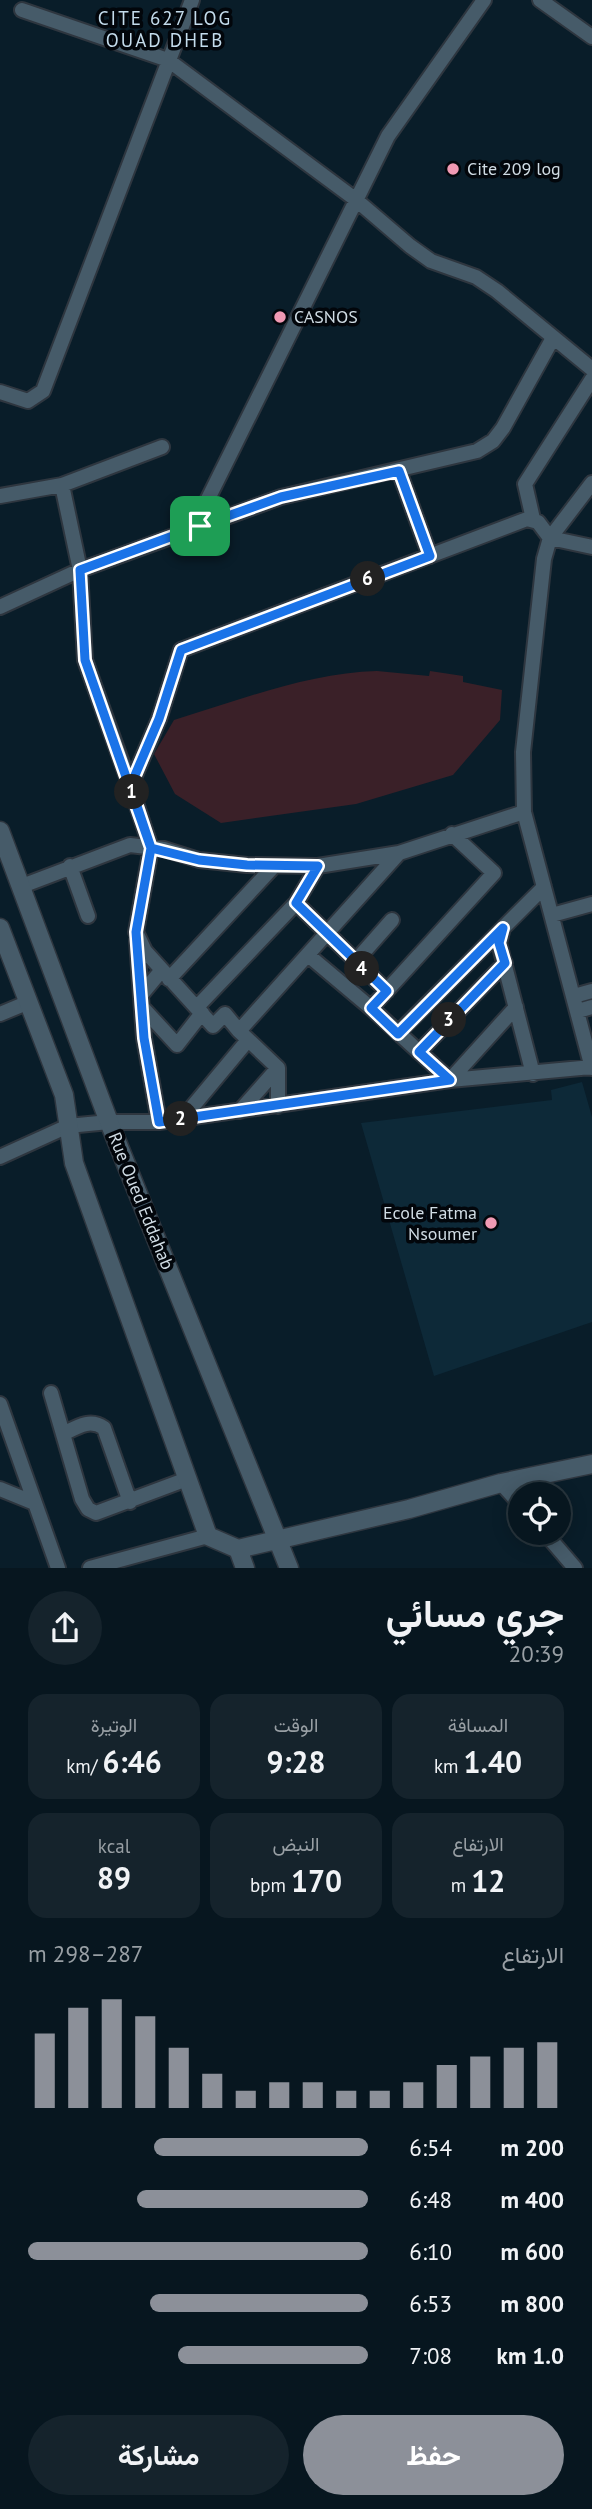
<!DOCTYPE html>
<html lang="ar">
<head>
<meta charset="utf-8">
<style>
  :root { --surface:#07161f; --page:#15232c; --text:#f1f3f6; --muted:#989fa4; --line:#28353d; --accent:#8c9099 }
  body { margin:0; font-family:"PT Sans",Vazirmatn,sans-serif; background:var(--page); color:var(--text); direction:rtl; height:100vh; display:flex; flex-direction:column; font-size:26px; white-space:nowrap }
  * { box-sizing:border-box; margin:0 }
  p { font-size:23px; color:var(--muted) }
  .icon { flex:none; width:38px; height:38px; fill:none; stroke:currentColor; stroke-width:2; stroke-linecap:round; stroke-linejoin:round }
  .map { position:relative; height:1568px; overflow:hidden; direction:ltr }
  .side { display:flex; flex-direction:column; background:var(--surface); flex:1 }
  .side>* { flex:none }
  .buttons { position:absolute; left:508px; top:1482px; display:grid; gap:14px }
  .buttons a { display:grid; place-items:center; width:63px; height:63px; border-radius:50%; background:var(--surface); box-shadow:0 4px 18px #0003,0 0 0 2px var(--line); font-size:35px }
  .pin { position:absolute; display:grid; place-items:center; width:60px; height:60px; color:#fff; margin:-30px; border-radius:14px; box-shadow:0 4px 10px #0006 }
  .km { position:absolute; width:35px; height:35px; margin:-18px; border-radius:50%; background:#222; color:#fff; font-size:19px; line-height:35px; text-align:center }
  .round { display:grid; place-items:center; flex:none; width:74px; height:74px; border-radius:37px; background:var(--page) }
  .head { display:flex; align-items:center; justify-content:space-between; height:119px; padding:0 28px }
  h1 { font-size:38px; font-weight:700; line-height:52px }
  .stats { display:grid; grid-template-columns:repeat(3,1fr); gap:10px; height:119px; padding:7px 28px }
  .stats div { display:grid; align-content:center; border-radius:18px; background:var(--page); text-align:center }
  .stats b { font-size:30px; font-weight:700 }
  .stats small { font-size:19px; font-weight:400 }
  .stats p { font-size:19px }
  .chart { height:196px; padding:14px 28px }
  .chart p { display:flex; justify-content:space-between }
  .chart svg { width:100%; height:126px; margin-top:7px; stroke:var(--accent); stroke-width:6 }
  .button { display:flex; gap:14px; margin-top:auto; padding:14px 28px }
  .button a { flex:1; height:80px; border-radius:42px; background:var(--accent); color:#fff; font-size:28px; font-weight:700; line-height:80px; text-align:center }
  .button a+a { background:var(--page); color:var(--text) }
  ul { padding:0 28px; list-style:none; font-size:23px }
  li { display:grid; grid-template-columns:112px 84px 1fr; align-items:center; height:52px }
  li i { height:18px; border-radius:9px; background:var(--accent) }
  .map>svg:first-child { display:block }
  .built { fill:#0d2938 }
  .green { fill:#3a2028 }
  .lines { fill:none; stroke-linecap:round; stroke-linejoin:round }
  .street-casing { stroke:#2e363f; stroke-width:18 }
  .secondary-casing { stroke:#2e363f; stroke-width:21 }
  .street { stroke:#465b69; stroke-width:14 }
  .secondary { stroke:#465b69; stroke-width:18 }
  .route-casing { stroke:#fff; stroke-width:14 }
  .route { stroke:#1a73e8; stroke-width:9 }
  .poi-dot { fill:#f09ab4; stroke:#02060b; stroke-width:2.5 }
  .labels { text-anchor:middle; stroke-width:7; stroke-linejoin:round; paint-order:stroke }
  .poi-label { font-size:18px; fill:#d0dce4; stroke:#02060b; text-anchor:start }
  .street-label { font-size:18px; fill:#d0dce4; stroke:#02060b }
  .neighbourhood-label { font-size:19px; letter-spacing:2px; fill:#c4dcec; stroke:#02060b }
</style>
</head>
<body>
<div class="map">
<svg width="592" height="1568" viewBox="0 0 592 1568">
  <rect width="100%" height="100%" fill="#091d29"/>
  <!-- built -->
  <path class="built" d="M 582,1082 L 592,1117 L 592,1322 L 434,1376 L 361,1123 L 552,1100 L 551,1090 Z"/>
  <!-- green -->
  <path class="green" d="M 377,671 L 429,676 L 430,671 L 463,676 L 463,682 L 502,690 L 500,720 L 453,775 L 356,804 L 221,823 L 175,794 L 154,754 L 174,720 C 240,700 308,673 377,671 Z"/>
  <g class="lines">
    <defs>
      <path id="street" d="M 540,0 L 592,37
        M 22,10 L 168,60 L 355,199 L 410,246 L 431,261 L 476,277 L 497,291 L 592,369
        M 0,392 L 28,401 L 43,391 L 192,0
        M 399,471 L 430,556
        M 592,483 L 550,538 L 544,559 L 523,752 L 524,812 L 592,1068
        M 62,485 L 162,447
        M 0,496 L 62,485 L 80,570 L 85,660 L 132,791
        M 533,519 L 525,484 L 592,379
        M 200,526 L 199,517 L 388,136 L 484,0
        M 0,607 L 80,570 L 281,497 L 477,451 L 493,441 L 503,428 L 553,338
        M 452,834 L 494,873 L 371,1008 L 450,1080 L 516,1007
        M 70,866 L 88,916
        M 318,866 L 296,903 L 387,991
        M 22,886 L 130,845 L 164,849 L 199,860 L 247,865 L 318,866 L 399,853 L 524,812
        M 552,915 L 592,904
        M 137,941 L 144,1038 L 159,1122
        M 308,955 L 371,1008
        M 355,962 L 392,920
        M 169,979 L 274,866
        M 141,995 L 161,971
        M 574,996 L 592,991
        M 142,1007 L 177,1045 L 202,1013
        M 197,1007 L 296,903
        M 578,1011 L 592,1007
        M 0,1014 L 29,1002
        M 239,1031 L 225,1014 L 213,1026 L 145,951 L 136,932 L 151,848 L 133,794 L 133,780 L 159,719 L 181,650 L 527,519 L 538,522 L 550,538 L 592,547
        M 398,1033 L 502,929
        M 419,1052 L 505,963
        M 533,1074 L 499,943 L 503,928 L 544,887
        M 278,1106 L 278,1068 L 239,1031 L 399,853
        M 240,1111 L 278,1068
        M 183,1118 L 248,1040
        M 0,1157 L 68,1126 L 109,1122 L 159,1122 L 450,1080 L 592,1067
        M 51,1393 L 82,1499 L 88,1509 L 96,1513 L 187,1479
        M 0,1404 L 58,1568
        M 63,1434 C 77,1427 90,1418 104,1428 L 130,1502
        M 501,1483 L 520,1504
        M 0,1489 L 32,1502
        M 545,1533 L 575,1568
        M 90,1568 L 208,1536"/>
      <path id="secondary" d="M 0,831 L 109,1122 L 289,1568
        M 0,928 L 64,1095 L 74,1163 L 208,1536 L 238,1549 L 245,1568
        M 238,1549 L 409,1509 L 501,1483 L 592,1464"/>
    </defs>
    <!-- street casing -->
    <use href="#street" class="street-casing"/>
    <!-- secondary casing -->
    <use href="#secondary" class="secondary-casing"/>
    <!-- street -->
    <use href="#street" class="street"/>
    <!-- secondary -->
    <use href="#secondary" class="secondary"/>
  </g>
  <g class="lines">
    <defs>
      <path id="route" d="M 200,526 L 80,570 L 85,660 L 151,848 L 136,932 L 144,1038 L 159,1122 L 450,1080 L 419,1052 L 505,963 L 499,943 L 503,928 L 398,1034 L 371,1008 L 387,991 L 296,903 L 318,866 L 247,865 L 199,860 L 151,848 L 133,794 L 133,780 L 159,719 L 181,650 L 430,556 L 399,471 L 281,497 L 200,526"/>
    </defs>
    <!-- route casing -->
    <use href="#route" class="route-casing"/>
    <!-- route -->
    <use href="#route" class="route"/>
  </g>
  <!-- markers -->
  <g class="poi-dot">
    <circle cx="453" cy="169" r="7"/>
    <circle cx="280" cy="317" r="7"/>
    <circle cx="491" cy="1223" r="7"/>
  </g>
  <g class="labels">
    <!-- poi labels -->
    <g class="poi-label">
      <text x="467" y="175">Cite 209 log</text>
      <text x="294" y="323">CASNOS</text>
      <text x="477" y="1219" text-anchor="end">Ecole Fatma<tspan x="477" dy="21">Nsoumer</tspan></text>
    </g>
    <!-- street labels -->
    <g class="street-label">
      <text transform="translate(141 1201) rotate(68)" y="6">Rue Oued Eddahab</text>
    </g>
    <!-- neighbourhood labels -->
    <g class="neighbourhood-label">
      <text x="165" y="25">CITE 627 LOG<tspan x="165" dy="22">OUAD DHEB</tspan></text>
    </g>
  </g>
</svg>
<div class="buttons">
<a><svg class="icon" aria-label="locate" viewBox="0 0 24 24"><circle cx="12" cy="12" r="6"/><path d="M12 2v4M12 18v4M2 12h4M18 12h4"/></svg></a>
</div>
<div class="pin" style="left:200px;top:526px;background:#1e9e55"><svg class="icon" aria-label="arrive" viewBox="0 0 24 24"><path d="M6 21V4h12l-3 4 3 4H6"/></svg></div>
<b class="km" style="left:132px;top:792px">1</b>
<b class="km" style="left:181px;top:1119px">2</b>
<b class="km" style="left:449px;top:1020px">3</b>
<b class="km" style="left:362px;top:969px">4</b>
<b class="km" style="left:368px;top:579px">6</b>
</div>
<section class="side">
<div class="head"><div><h1>جري مسائي</h1><p>20:39</p></div><a class="round"><svg class="icon" aria-label="share" viewBox="0 0 24 24"><path d="M12 15V3M7 8l5-5 5 5M5 13v7h14v-7"/></svg></a></div>
<div class="stats">
<div><p>المسافة</p><b>1.40<small> km</small></b></div>
<div><p>الوقت</p><b>9:28</b></div>
<div><p>الوتيرة</p><b>6:46<small> /km</small></b></div>
</div>
<div class="stats">
<div><p>الارتفاع</p><b>12<small> m</small></b></div>
<div><p>النبض</p><b>170<small> bpm</small></b></div>
<div><p>kcal</p><b>89</b></div>
</div>
<div class="chart"><p><span>الارتفاع</span>287–298 m</p>
<svg viewBox="0 0 160 44" preserveAspectRatio="none"><path d="M5 44V18M15 44V9M25 44V6M35 44V12M45 44V23M55 44V32M65 44V38M75 44V35M85 44V35M95 44V38M105 44V38M115 44V35M125 44V29M135 44V26M145 44V23M155 44V21"/></svg>
</div>
<ul>
<li><b>200 m</b>6:54<i style="width:63%"></i></li>
<li><b>400 m</b>6:48<i style="width:68%"></i></li>
<li><b>600 m</b>6:10<i style="width:100%"></i></li>
<li><b>800 m</b>6:53<i style="width:64%"></i></li>
<li><b>1.0 km</b>7:08<i style="width:56%"></i></li>
</ul>
<div class="button"><a>حفظ</a><a>مشاركة</a></div>
</section>
</body>
</html>
